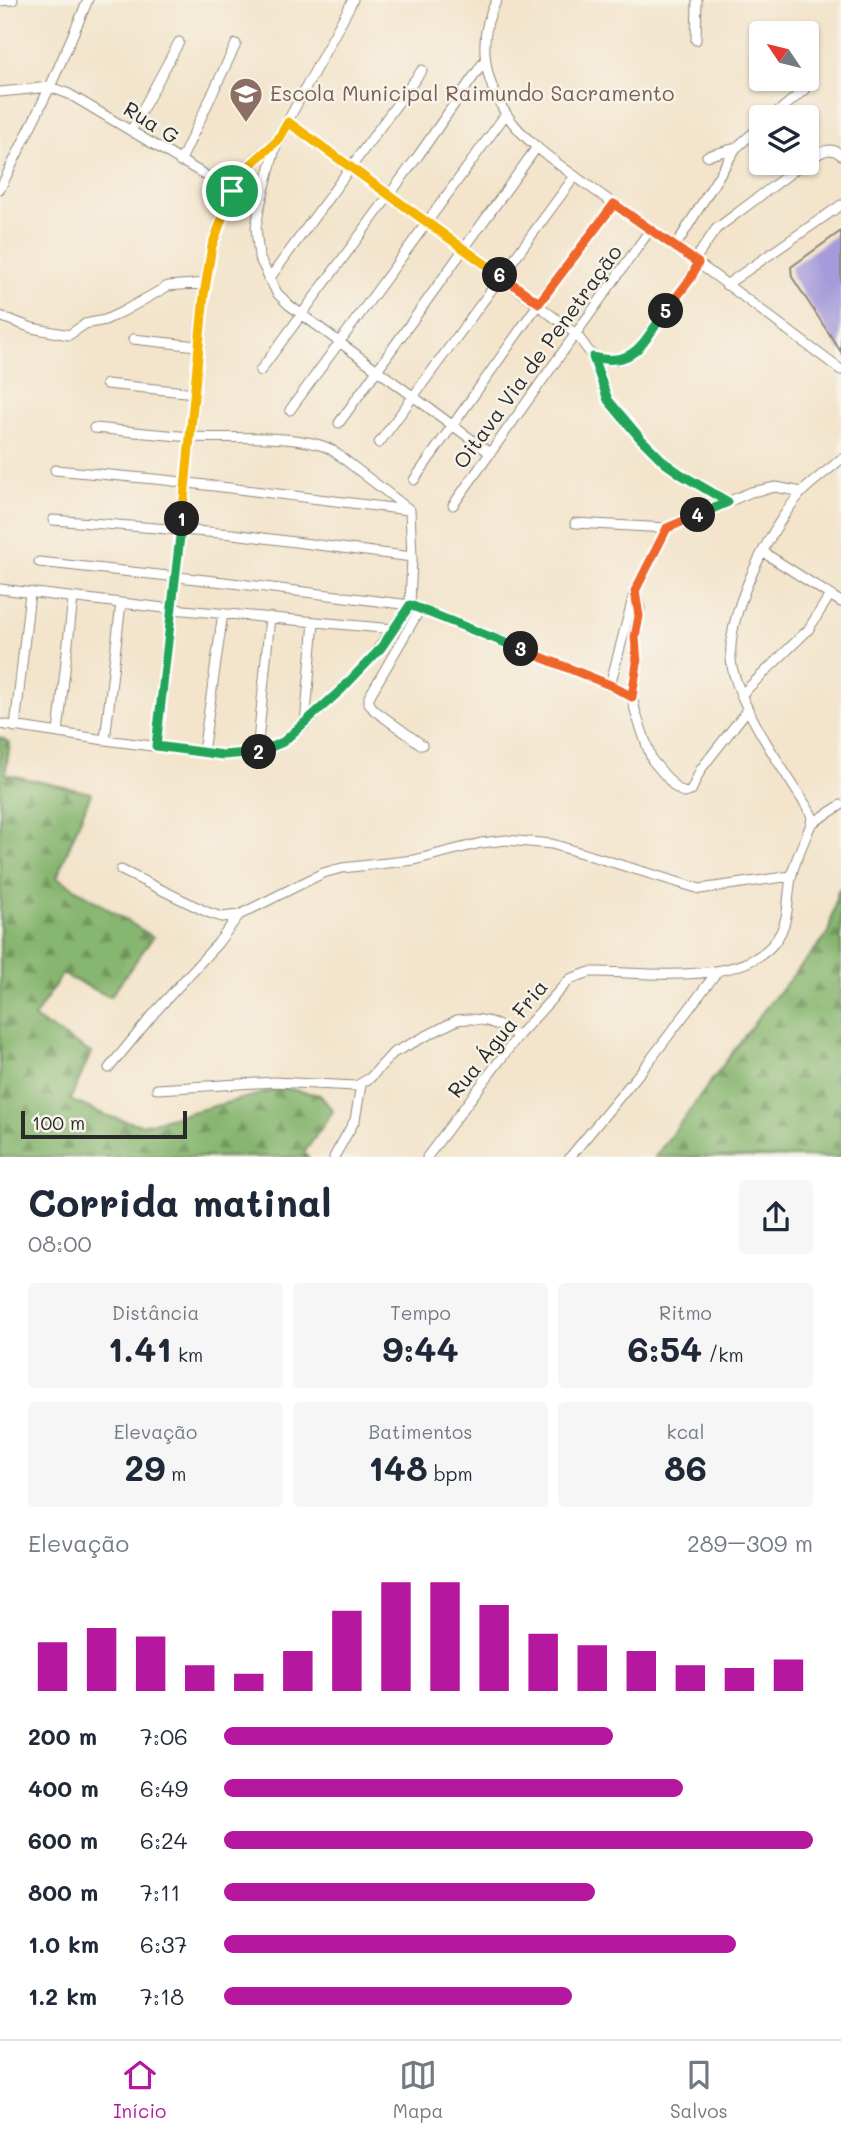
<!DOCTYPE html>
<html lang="pt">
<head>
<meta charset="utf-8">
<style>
  :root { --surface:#fff; --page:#f6f6f7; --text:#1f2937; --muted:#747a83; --line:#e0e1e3; --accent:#b5179e }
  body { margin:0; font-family:Mali,sans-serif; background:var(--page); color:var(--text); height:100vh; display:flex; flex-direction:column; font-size:26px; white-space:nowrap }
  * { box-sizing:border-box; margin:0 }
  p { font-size:23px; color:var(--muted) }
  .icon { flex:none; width:38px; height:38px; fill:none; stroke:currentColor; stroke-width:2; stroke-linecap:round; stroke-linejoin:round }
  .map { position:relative; height:1157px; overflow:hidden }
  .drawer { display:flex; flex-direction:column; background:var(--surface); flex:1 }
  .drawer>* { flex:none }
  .needle { width:46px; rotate:305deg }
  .controls { position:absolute; left:749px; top:21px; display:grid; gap:14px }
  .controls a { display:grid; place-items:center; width:70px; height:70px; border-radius:7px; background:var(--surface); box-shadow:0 2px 5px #0004; font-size:35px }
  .scale { position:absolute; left:21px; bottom:18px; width:166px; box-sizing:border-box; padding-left:7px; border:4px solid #2b2b2b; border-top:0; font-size:19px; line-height:24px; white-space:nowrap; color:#2b2b2b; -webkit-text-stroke:5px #f7f3e8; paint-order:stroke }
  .pin { position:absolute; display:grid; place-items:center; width:60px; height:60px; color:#fff; margin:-30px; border:4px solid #fff; border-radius:50%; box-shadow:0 2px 7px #0007 }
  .km { position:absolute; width:35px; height:35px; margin:-18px; border-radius:50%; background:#222; color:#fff; font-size:19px; line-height:35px; text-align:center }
  .round { display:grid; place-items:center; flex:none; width:74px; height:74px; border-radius:7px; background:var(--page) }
  .headline { display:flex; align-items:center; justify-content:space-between; height:119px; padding:0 28px }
  h1 { font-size:38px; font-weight:700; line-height:52px }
  .figures { display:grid; grid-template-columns:repeat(3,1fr); gap:10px; height:119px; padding:7px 28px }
  .figures div { display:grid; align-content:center; border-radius:7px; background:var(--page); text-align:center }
  .figures b { font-size:35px; font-weight:700 }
  .figures small { font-size:19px; font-weight:400 }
  .figures p { font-size:19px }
  .chart { height:196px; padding:14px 28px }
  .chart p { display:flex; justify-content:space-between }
  .chart svg { width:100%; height:126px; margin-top:7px; stroke:var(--accent); stroke-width:6 }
  ul { padding:0 28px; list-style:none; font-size:23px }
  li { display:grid; grid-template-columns:112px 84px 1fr; align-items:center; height:52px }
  li i { height:18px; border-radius:9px; background:var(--accent) }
  .dock { display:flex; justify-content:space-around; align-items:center; height:98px; border-top:2px solid var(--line); background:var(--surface); font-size:19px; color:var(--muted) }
  .dock a { display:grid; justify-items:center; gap:4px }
  .dock .on { color:var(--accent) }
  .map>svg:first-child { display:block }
  .forest { fill:url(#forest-firs); stroke:#59704d; stroke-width:2 }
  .building { fill:#a59bda }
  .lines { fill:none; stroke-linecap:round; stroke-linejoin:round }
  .minor-casing { stroke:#8f887b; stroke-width:11 }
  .minor { stroke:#fff; stroke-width:9 }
  .split-1-casing { stroke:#fff; stroke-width:14 }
  .split-2-casing { stroke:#fff; stroke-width:14 }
  .split-3-casing { stroke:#fff; stroke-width:14 }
  .split-4-casing { stroke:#fff; stroke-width:14 }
  .split-5-casing { stroke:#fff; stroke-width:14 }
  .split-6-casing { stroke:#fff; stroke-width:14 }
  .split-7-casing { stroke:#fff; stroke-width:14 }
  .split-1 { stroke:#f5b400; stroke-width:9 }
  .split-2 { stroke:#22a559; stroke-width:9 }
  .split-3 { stroke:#22a559; stroke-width:9 }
  .split-4 { stroke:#f0652b; stroke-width:9 }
  .split-5 { stroke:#22a559; stroke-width:9 }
  .split-6 { stroke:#f0652b; stroke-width:9 }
  .split-7 { stroke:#f5b400; stroke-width:9 }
  .labels { text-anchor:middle; stroke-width:5; stroke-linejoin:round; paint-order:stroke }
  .education-label { font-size:21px; fill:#785e54; stroke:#f7f3e8; text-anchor:start }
  .street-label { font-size:21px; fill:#2b2b2b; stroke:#f7f3e8 }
</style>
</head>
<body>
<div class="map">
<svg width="841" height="1157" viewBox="0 0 841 1157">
  <defs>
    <pattern id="forest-firs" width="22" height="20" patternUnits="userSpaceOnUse" patternTransform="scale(1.75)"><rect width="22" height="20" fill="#87b66f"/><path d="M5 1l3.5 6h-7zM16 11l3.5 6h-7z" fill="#6f945b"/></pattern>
  </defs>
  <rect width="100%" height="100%" fill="#f7f3e8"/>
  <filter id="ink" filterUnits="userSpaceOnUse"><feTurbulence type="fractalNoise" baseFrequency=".0143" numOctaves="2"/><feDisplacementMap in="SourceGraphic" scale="14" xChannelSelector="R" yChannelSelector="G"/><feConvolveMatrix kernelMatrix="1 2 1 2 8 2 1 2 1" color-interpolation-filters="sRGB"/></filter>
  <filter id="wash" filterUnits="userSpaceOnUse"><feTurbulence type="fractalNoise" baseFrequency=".00686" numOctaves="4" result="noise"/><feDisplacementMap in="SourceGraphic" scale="28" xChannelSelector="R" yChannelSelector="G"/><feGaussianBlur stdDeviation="1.57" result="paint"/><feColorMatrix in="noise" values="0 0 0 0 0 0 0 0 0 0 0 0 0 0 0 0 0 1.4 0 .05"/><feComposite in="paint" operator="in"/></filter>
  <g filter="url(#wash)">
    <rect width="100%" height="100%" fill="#f3e4cb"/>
    <!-- forest -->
    <path class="forest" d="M 0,737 L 10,743 L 5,774 L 91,793 L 57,877 L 153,937 L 110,997 L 62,974 L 34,1018 L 91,1053 L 70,1100 L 107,1116 L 142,1125 L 283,1088 L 320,1095 L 333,1111 L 304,1153 L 308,1157 L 0,1157 Z
      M 841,888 L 841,1157 L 655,1157 L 763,1011 L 828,934 L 838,890 Z"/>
    <g id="blocks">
      <!-- building -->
      <path class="building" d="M 841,231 L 841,352 L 792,277 L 791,267 Z"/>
    </g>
  </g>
  <g filter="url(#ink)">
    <use href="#blocks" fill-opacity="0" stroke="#8f887b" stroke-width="2"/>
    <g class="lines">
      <defs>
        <path id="minor" d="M 353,0 L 277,141 L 259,209 L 256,228 L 259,257 L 277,293 L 289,305 L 490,453
          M 497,0 C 476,36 484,82 507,115 C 526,143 556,162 583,182 C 613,203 643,225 674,246 C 731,286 785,329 841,370
          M 0,1 L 13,0
          M 696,40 L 697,0
          M 0,92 L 50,87 L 69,94 L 232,191
          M 772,117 L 804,90
          M 288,122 L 464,248 L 577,335 L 593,357 L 608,400 L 640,438 L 665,462 L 682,475 L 728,502
          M 131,131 L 179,42
          M 707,156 L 736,148 L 761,126
          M 807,161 C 818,154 830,144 841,155
          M 180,162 L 236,44
          M 0,189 L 50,87 L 88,0
          M 675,247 L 736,148
          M 694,261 L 716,229 L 804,163
          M 269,279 L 422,70
          M 726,285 L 841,205
          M 0,316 L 32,328 L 69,335 L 85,324 L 105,320 L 122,312 L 168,286 L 206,283
          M 133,339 L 197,346
          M 593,357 C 609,361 620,362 634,353 L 684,287 L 698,263
          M 260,371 L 418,156 L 485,60
          M 106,384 L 195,393
          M 290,410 L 506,114
          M 339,423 L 537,147
          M 379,443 L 575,176
          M 841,459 C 828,471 812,481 800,494 C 769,530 720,623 733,671 C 745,716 782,767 807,807 L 812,816 L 811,824 L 841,805
          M 55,470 L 165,480 L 408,510
          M 414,480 L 539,303 L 614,204
          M 453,505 L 650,230
          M 53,520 L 233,534 L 412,557
          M 575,523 L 667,528
          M 763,552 L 841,602
          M 39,562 L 224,582 L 410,605 L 587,675 L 632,697
          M 0,589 L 173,609 L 393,629
          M 635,591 L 640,609 L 635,637 L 637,663 L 632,697 L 636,714 L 652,760 L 675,787 L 684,793 L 691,791 L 701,769 L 748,709
          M 420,609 L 369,697 L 369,703 L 374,710 L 422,745
          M 610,685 L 635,591 L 667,528 L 751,492 L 776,487 L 802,492
          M 741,695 L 808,630 L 830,595
          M 0,724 L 105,740 L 223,755 L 257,753 L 276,746 L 305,724 L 365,666 L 410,605 L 412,557 L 410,510 L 332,450 C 301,433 229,439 192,437 C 159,435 127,431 94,428
          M 305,724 L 314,622
          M 15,727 L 30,593
          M 58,733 L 73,598
          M 105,740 L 121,603
          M 156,746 C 168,643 180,539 191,435 C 200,351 196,259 236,181 C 245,164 262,153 277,141
          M 203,752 L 223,613
          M 257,753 L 270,617
          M 121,870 L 207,912 L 222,917 L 239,915 L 323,873 L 342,868 L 414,860 L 481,843 L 506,840 L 552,844 L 700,889 L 791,876
          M 109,1068 L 156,1011 L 218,943 L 239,915
          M 157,1089 L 274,1082 L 356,1086 L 370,1078 L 393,1053 L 457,1020 C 482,1016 497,1023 518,1036
          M 334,1157 L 355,1120 L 361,1085
          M 427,1157 L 518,1036 L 570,979 L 590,972 C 642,971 753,990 781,932 C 790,914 787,893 792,874 C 796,857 805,840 811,824
          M 570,1157 L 647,1064 L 717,972"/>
      </defs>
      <!-- minor casing -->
      <use href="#minor" class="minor-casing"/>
      <!-- minor -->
      <use href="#minor" class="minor"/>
    </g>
  </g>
  <g class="lines" filter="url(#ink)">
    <defs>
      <path id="split-1" d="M 182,519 L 204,295 L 212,246 L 232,191"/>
      <path id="split-2" d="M 182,519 L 156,746 L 223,755 L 259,752"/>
      <path id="split-3" d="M 259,752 L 283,742 L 341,690 L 381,648 L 410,605 L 521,649"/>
      <path id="split-4" d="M 521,649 L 610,685 L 632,697 L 637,663 L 635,637 L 639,616 L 635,591 L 667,528 L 698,515"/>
      <path id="split-5" d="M 666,311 C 643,341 636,368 593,357 L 608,400 L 640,438 L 665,463 L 682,475 L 728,502 L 698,515"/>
      <path id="split-6" d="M 500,275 L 539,303 L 614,204 L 698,263 L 691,278 L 666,311"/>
      <path id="split-7" d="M 232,191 L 241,173 L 277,141 L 288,122 L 500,275"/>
    </defs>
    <!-- split-1 casing -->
    <use href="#split-1" class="split-1-casing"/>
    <!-- split-2 casing -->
    <use href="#split-2" class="split-2-casing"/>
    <!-- split-3 casing -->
    <use href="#split-3" class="split-3-casing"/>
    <!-- split-4 casing -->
    <use href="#split-4" class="split-4-casing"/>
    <!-- split-5 casing -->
    <use href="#split-5" class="split-5-casing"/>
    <!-- split-6 casing -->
    <use href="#split-6" class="split-6-casing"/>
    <!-- split-7 casing -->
    <use href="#split-7" class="split-7-casing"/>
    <!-- split-1 -->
    <use href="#split-1" class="split-1"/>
    <!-- split-2 -->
    <use href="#split-2" class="split-2"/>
    <!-- split-3 -->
    <use href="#split-3" class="split-3"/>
    <!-- split-4 -->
    <use href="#split-4" class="split-4"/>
    <!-- split-5 -->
    <use href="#split-5" class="split-5"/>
    <!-- split-6 -->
    <use href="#split-6" class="split-6"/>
    <!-- split-7 -->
    <use href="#split-7" class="split-7"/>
  </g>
  <!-- icons -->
  <defs>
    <symbol id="school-pin" viewBox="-11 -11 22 30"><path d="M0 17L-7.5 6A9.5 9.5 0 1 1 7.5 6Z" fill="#8d6e63" stroke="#f7f3e8"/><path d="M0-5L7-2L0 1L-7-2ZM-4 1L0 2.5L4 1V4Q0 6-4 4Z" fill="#fff"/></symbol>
  </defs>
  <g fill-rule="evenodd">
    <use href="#school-pin" x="227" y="75" width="38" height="52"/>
  </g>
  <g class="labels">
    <!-- education labels -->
    <g class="education-label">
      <text x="270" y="101">Escola Municipal Raimundo Sacramento</text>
    </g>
    <!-- street labels -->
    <g class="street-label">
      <text transform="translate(151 123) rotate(32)" y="7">Rua G</text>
      <text transform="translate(538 357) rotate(-54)" y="7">Oitava Via de Penetração</text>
      <text transform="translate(498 1039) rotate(-51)" y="7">Rua Água Fria</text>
    </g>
  </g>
</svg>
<div class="controls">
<a><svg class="needle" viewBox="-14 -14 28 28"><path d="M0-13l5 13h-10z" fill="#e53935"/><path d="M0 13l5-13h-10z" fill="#747a83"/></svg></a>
<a><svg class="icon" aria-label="layers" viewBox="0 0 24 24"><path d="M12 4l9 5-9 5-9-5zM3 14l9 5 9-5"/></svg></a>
</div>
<div class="scale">100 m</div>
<div class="pin" style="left:232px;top:191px;background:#1e9e55"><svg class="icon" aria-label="arrive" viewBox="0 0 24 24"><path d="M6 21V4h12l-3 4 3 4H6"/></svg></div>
<b class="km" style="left:182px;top:519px">1</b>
<b class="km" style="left:259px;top:752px">2</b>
<b class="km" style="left:521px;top:649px">3</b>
<b class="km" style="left:698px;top:515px">4</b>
<b class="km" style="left:666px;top:311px">5</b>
<b class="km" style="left:500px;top:275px">6</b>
</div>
<section class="drawer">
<div class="headline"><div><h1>Corrida matinal</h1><p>08:00</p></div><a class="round"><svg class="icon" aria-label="share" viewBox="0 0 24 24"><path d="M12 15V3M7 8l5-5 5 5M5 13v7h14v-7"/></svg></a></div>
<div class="figures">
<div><p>Distância</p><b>1.41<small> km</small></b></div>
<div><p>Tempo</p><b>9:44</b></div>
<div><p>Ritmo</p><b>6:54<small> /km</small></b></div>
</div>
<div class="figures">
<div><p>Elevação</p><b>29<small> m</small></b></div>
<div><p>Batimentos</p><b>148<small> bpm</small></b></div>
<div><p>kcal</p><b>86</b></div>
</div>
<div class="chart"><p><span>Elevação</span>289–309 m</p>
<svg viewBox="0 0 160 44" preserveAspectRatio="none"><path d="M5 44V27M15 44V22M25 44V25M35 44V35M45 44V38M55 44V30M65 44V16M75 44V6M85 44V6M95 44V14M105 44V24M115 44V28M125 44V30M135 44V35M145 44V36M155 44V33"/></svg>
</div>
<ul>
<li><b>200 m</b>7:06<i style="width:66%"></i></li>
<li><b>400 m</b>6:49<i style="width:78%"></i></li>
<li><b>600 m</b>6:24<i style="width:100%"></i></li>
<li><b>800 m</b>7:11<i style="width:63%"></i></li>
<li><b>1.0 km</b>6:37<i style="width:87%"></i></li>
<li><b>1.2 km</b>7:18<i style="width:59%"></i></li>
</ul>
</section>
<nav class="dock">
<a class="on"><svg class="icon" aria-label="home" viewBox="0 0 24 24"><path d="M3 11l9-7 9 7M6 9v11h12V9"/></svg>Início</a>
<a><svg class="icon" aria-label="map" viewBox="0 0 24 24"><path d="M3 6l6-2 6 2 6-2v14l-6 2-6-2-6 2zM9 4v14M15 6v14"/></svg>Mapa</a>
<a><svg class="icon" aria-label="saved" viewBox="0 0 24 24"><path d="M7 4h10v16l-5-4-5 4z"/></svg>Salvos</a>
</nav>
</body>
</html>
